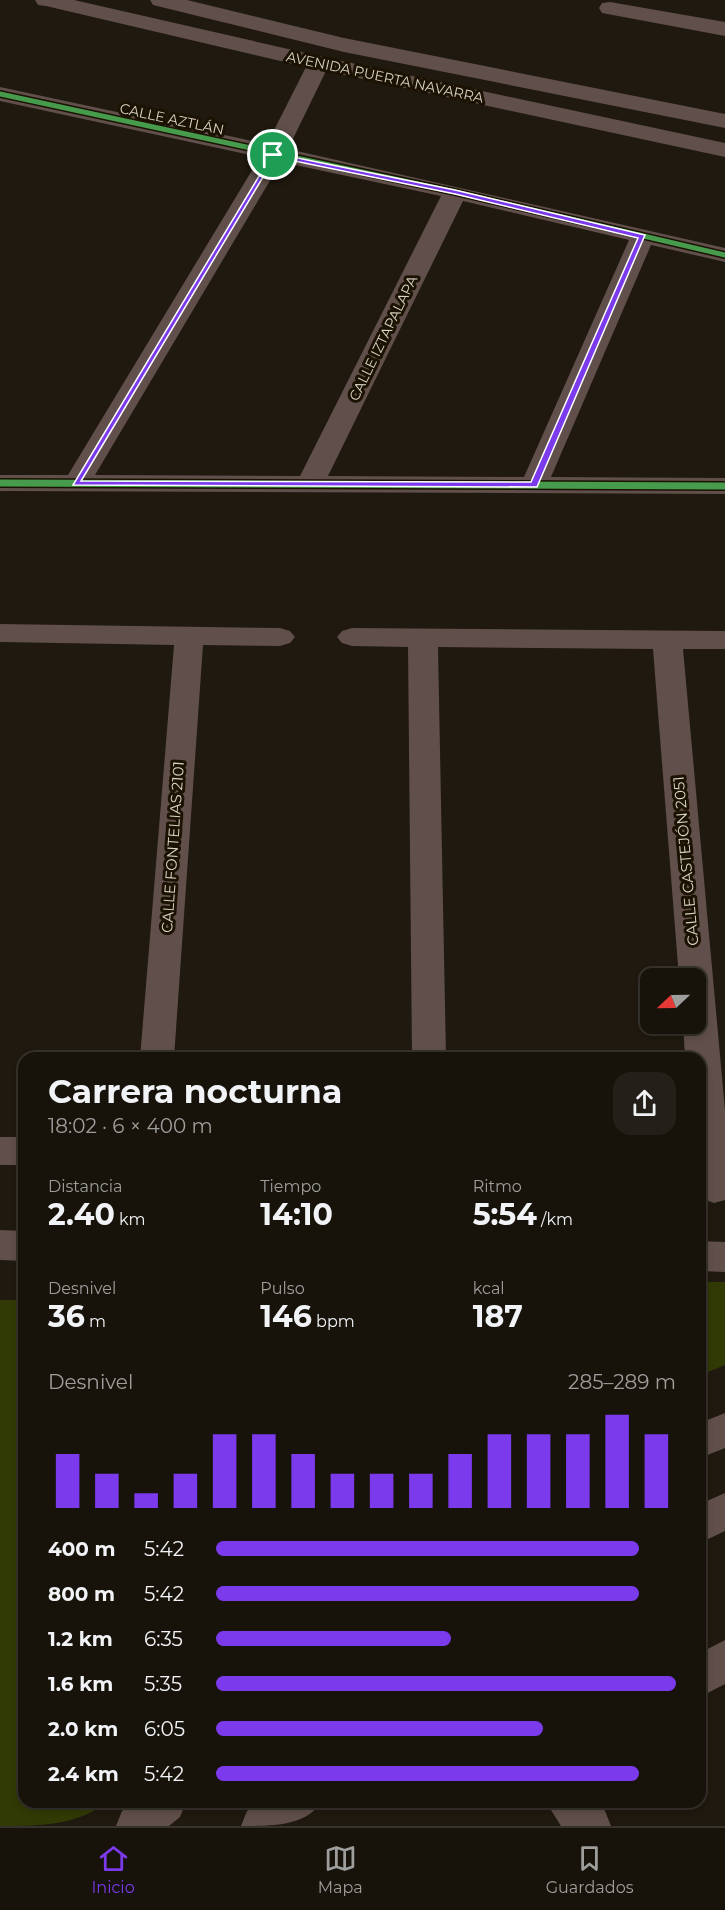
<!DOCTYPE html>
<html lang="es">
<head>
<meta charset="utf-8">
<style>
  :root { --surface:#17130b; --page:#242019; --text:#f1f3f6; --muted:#9e9e9d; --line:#36322c; --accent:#7c3aed }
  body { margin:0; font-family:Montserrat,sans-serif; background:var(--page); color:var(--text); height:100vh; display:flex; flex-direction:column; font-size:22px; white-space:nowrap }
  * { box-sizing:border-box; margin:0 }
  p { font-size:20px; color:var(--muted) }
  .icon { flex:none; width:33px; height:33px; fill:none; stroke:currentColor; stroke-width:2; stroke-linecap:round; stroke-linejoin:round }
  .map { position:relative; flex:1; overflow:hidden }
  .sheet { position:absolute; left:18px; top:1052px; width:688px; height:756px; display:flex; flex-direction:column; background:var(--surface); border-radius:18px; box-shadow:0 3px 9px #0003,0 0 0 2px var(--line) }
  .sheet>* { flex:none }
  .needle { width:39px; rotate:248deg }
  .tools { position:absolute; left:640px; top:968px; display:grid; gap:12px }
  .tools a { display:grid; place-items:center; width:66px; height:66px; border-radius:12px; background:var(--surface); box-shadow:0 3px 9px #0003,0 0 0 2px var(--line); font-size:30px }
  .pin { position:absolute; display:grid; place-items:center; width:51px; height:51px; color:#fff; margin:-26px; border:3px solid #fff; border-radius:50%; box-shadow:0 2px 6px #0007 }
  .round { display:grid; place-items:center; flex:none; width:63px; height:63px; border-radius:18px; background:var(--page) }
  .head { display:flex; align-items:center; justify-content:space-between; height:102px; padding:0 30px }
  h1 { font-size:33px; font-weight:700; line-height:45px }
  .figures { display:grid; grid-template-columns:repeat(3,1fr); gap:9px; height:102px; padding:6px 30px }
  .figures div { display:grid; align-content:center }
  .figures b { font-size:30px; font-weight:700 }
  .figures small { font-size:16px; font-weight:400 }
  .figures p { font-size:16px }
  .chart { height:168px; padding:12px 30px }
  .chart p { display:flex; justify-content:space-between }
  .chart svg { width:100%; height:108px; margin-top:6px; stroke:var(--accent); stroke-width:6 }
  ul { padding:0 30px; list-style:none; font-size:20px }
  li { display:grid; grid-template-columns:96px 72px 1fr; align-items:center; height:45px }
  li i { height:15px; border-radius:8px; background:var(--accent) }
  .dock { display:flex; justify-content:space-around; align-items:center; height:84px; border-top:2px solid var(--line); background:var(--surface); font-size:16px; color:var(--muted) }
  .dock a { display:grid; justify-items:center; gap:3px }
  .dock .active { color:var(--accent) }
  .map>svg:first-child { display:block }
  .green { fill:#313a05 }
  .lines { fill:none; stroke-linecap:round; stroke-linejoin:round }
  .minor { fill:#604f4a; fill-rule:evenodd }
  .cycleway-far1-casing { stroke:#1b1202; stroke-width:8 }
  .cycleway-casing { stroke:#1b1202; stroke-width:10 }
  .cycleway-far1 { stroke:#469c4c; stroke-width:5 }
  .cycleway { stroke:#469c4c; stroke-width:7 }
  .route { fill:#7c3aed; stroke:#fff; stroke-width:1.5; fill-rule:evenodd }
  .labels { text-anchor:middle; stroke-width:6; stroke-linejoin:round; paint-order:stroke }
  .far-street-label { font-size:14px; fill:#d9d2c7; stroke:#1b1202 }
  .street-label { font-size:15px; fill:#d9d2c7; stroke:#1b1202 }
</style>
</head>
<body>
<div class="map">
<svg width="725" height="1826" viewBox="0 0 725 1826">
  <rect width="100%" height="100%" fill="#1f190f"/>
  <!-- green -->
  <path class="green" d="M 701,1282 L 725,1282 L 725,1365 L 701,1375 Z
    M 0,1300 L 24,1300 L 24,1802 L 106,1802 C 77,1826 39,1826 0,1826 Z"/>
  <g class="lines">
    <!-- minor -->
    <path class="minor" d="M 35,0 L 74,0 L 319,56 L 725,143 L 725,157 L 326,71 L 288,149 L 725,248 L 725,262 L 651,245 L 551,477 L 725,478 L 725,494 L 0,491 L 0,475 L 68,475 L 260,157 L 0,101 L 0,87 L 267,144 L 306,67 L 46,6 L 38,5 ZM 281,162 L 441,196 L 300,476 L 95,475 ZM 463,201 L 629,240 L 524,477 L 328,476 Z
      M 150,0 L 187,0 L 344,38 L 725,114 L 725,128 L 344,52 L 153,5 Z
      M 610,2 L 725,22 L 725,36 L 602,13 L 599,8 L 602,3 Z
      M 0,624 L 280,628 L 290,631 L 295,637 L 290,643 L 280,646 L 203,645 L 174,1058 L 140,1058 L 174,645 L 0,642 Z
      M 352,628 L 725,631 L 725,649 L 683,649 L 725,1110 L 725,1200 L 714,1203 L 700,1198 L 700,1058 L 685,1058 L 683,1023 L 696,1023 L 696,978 L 679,978 L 653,649 L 438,647 L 446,1058 L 412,1058 L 408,647 L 352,646 L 342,643 L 337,637 L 342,631 Z
      M 0,1137 L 24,1137 L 24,1165 L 0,1165 Z
      M 0,1230 L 24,1231 L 24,1261 L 0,1260 Z
      M 700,1241 L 725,1242 L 725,1272 L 700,1271 Z
      M 725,1413 L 725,1448 L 700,1458 L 700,1423 Z
      M 725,1493 L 725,1531 L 700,1543 L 700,1504 Z
      M 725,1640 L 725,1684 L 700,1697 L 700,1653 Z
      M 133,1802 L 186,1802 L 180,1817 L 169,1826 L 116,1826 L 122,1811 Z
      M 262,1802 L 321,1802 C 306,1826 273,1826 241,1826 L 247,1811 Z
      M 546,1802 L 596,1802 L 605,1811 L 611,1826 L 561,1826 Z"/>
    <defs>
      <path id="cycleway-far1" d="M 0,94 L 455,192 L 725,255"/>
      <path id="cycleway" d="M 0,483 L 725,486"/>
    </defs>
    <!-- cycleway-far1 casing -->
    <use href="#cycleway-far1" class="cycleway-far1-casing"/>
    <!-- cycleway casing -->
    <use href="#cycleway" class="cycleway-casing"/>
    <!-- cycleway-far1 -->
    <use href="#cycleway-far1" class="cycleway-far1"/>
    <!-- cycleway -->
    <use href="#cycleway" class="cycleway"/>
  </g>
  <!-- route -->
  <path class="route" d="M 273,153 L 455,190 L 645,235 L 537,487 L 73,485 ZM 275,157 L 455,194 L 638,238 L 531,482 L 81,481 Z"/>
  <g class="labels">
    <!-- far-street labels -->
    <g class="far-street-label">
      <text transform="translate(385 77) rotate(12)" y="5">AVENIDA PUERTA NAVARRA</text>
      <text transform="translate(172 119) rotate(12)" y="5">CALLE AZTLÁN</text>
      <text transform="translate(383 338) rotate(-64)" y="5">CALLE IZTAPALAPA</text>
    </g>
    <!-- street labels -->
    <g class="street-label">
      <text transform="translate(173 847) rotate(-86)" y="5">CALLE FONTELIAS 2101</text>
      <text transform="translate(686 861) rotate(-95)" y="5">CALLE CASTEJÓN 2051</text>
    </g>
  </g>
</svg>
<div class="tools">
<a><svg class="needle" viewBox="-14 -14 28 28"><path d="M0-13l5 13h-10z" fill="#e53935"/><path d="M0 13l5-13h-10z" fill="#9e9e9d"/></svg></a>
</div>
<div class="pin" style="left:273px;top:155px;background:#1e9e55"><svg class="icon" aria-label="arrive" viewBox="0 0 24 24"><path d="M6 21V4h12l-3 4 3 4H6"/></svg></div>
<section class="sheet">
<div class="head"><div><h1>Carrera nocturna</h1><p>18:02 · 6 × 400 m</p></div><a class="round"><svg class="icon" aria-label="share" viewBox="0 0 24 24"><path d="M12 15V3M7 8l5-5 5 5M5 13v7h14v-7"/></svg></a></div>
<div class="figures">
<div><p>Distancia</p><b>2.40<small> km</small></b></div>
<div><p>Tiempo</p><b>14:10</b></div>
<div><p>Ritmo</p><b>5:54<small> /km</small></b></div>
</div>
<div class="figures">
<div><p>Desnivel</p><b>36<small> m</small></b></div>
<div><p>Pulso</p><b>146<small> bpm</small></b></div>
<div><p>kcal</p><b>187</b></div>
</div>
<div class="chart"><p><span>Desnivel</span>285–289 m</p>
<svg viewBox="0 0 160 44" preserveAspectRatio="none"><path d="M5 44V22M15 44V30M25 44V38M35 44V30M45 44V14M55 44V14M65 44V22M75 44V30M85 44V30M95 44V30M105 44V22M115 44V14M125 44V14M135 44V14M145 44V6M155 44V14"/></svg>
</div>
<ul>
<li><b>400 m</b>5:42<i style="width:92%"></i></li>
<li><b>800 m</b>5:42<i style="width:92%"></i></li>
<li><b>1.2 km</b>6:35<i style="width:51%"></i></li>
<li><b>1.6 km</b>5:35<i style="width:100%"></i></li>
<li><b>2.0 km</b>6:05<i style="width:71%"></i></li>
<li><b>2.4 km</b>5:42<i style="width:92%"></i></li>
</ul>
</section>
</div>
<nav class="dock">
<a class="active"><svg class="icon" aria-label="home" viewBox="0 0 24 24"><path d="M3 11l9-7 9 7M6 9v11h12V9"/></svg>Inicio</a>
<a><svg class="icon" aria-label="map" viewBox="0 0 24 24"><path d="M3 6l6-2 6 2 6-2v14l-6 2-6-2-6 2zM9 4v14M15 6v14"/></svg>Mapa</a>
<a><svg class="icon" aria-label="saved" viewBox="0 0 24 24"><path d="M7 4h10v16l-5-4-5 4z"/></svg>Guardados</a>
</nav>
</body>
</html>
